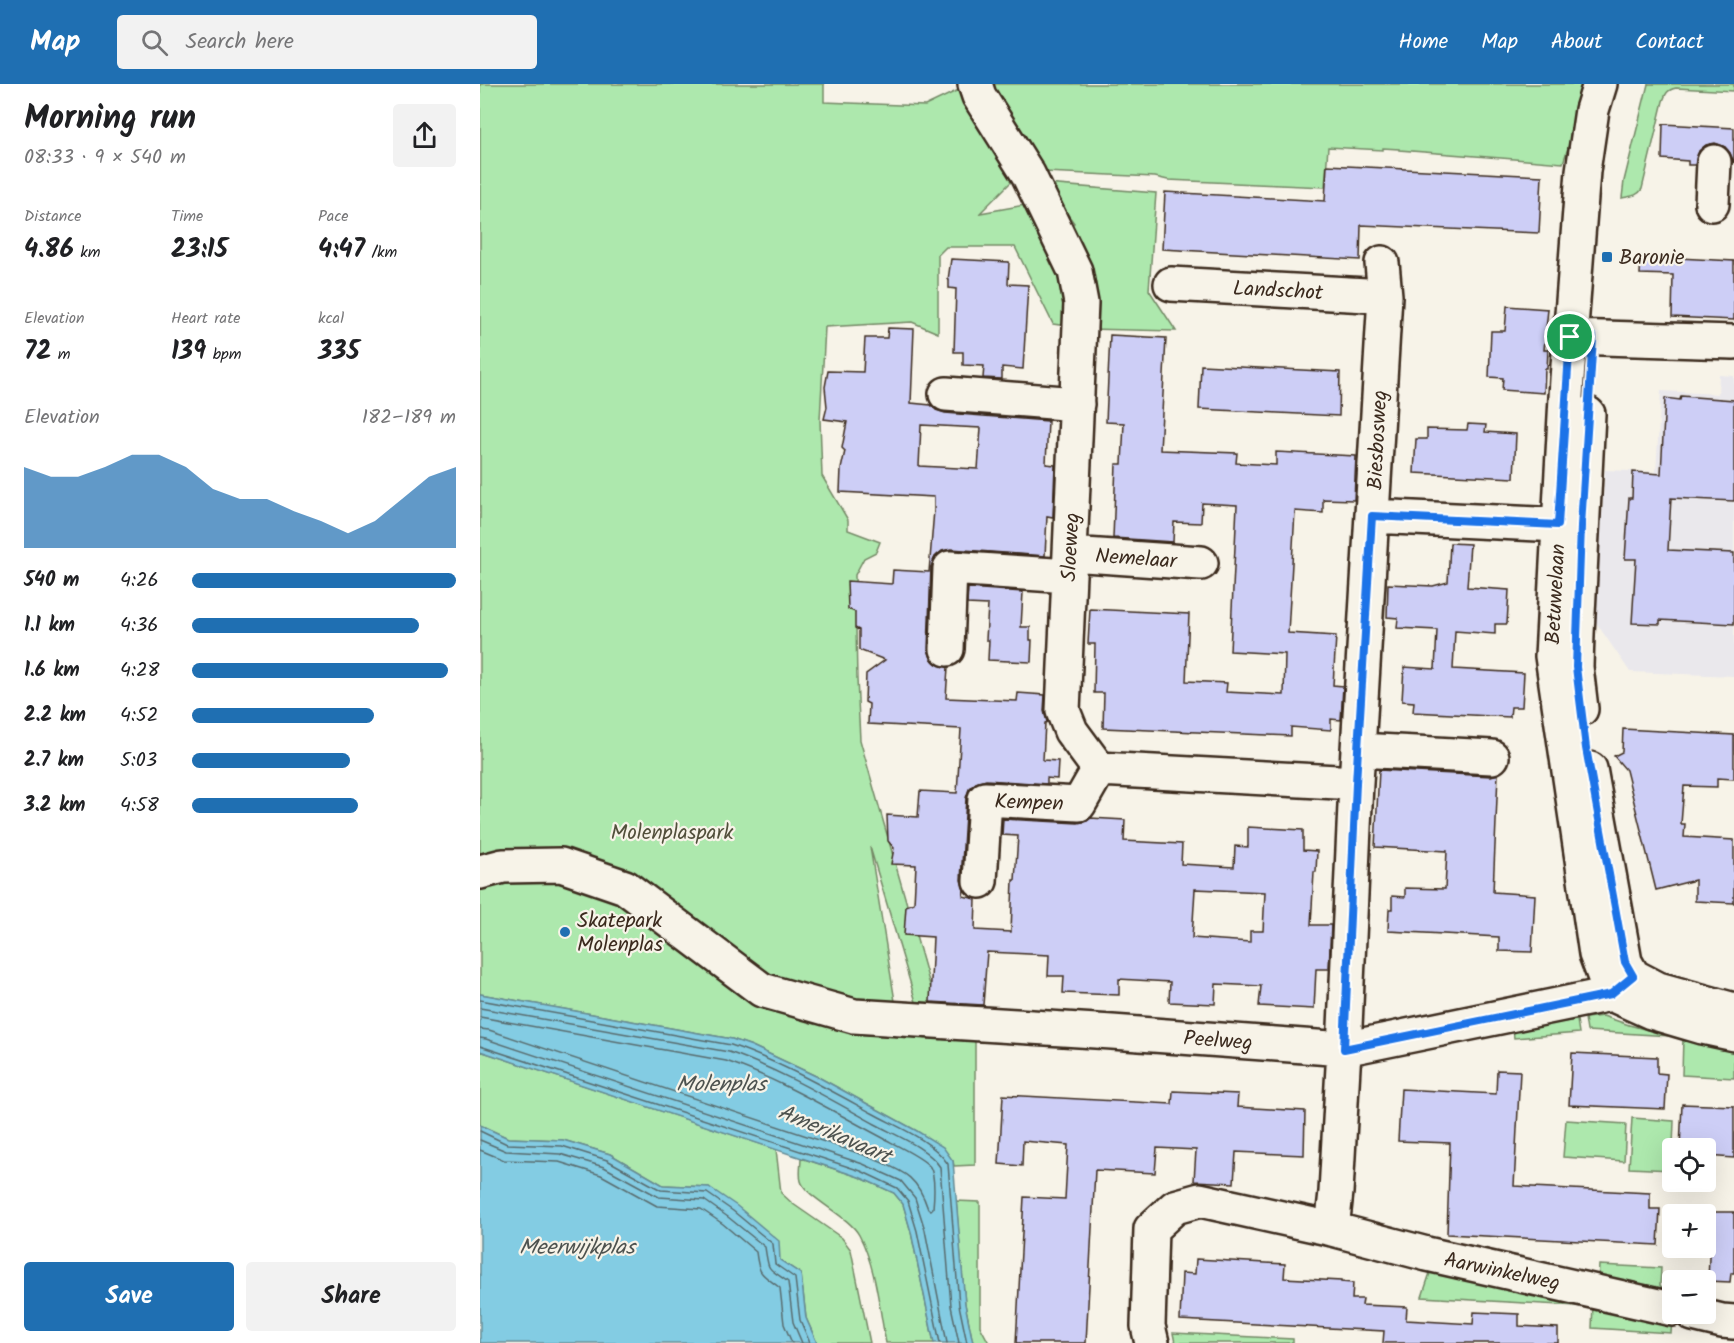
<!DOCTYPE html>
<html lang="en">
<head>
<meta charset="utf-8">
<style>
  :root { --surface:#fff; --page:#f2f2f2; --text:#202124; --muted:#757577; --accent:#1f6fb2 }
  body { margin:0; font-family:Kalam,sans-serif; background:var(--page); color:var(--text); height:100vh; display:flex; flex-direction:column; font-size:22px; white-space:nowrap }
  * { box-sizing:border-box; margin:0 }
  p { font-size:20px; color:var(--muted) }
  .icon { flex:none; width:33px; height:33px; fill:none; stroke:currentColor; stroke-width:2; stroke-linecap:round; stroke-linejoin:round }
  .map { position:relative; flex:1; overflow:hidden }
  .details { display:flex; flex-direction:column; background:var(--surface); width:480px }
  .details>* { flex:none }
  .fabs { position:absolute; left:1182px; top:1054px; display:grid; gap:12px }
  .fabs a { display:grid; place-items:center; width:54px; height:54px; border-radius:6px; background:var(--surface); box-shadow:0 6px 24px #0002; font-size:30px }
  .pin { position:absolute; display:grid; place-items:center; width:51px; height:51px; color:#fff; margin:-26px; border:3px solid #fff; border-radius:50%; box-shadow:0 2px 6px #0007 }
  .round { display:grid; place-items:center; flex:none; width:63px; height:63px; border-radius:6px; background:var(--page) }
  .overview { display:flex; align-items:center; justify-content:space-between; height:102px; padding:0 24px }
  h1 { font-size:33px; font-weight:700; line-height:45px }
  .figures { display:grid; grid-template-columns:repeat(3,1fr); gap:9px; height:102px; padding:6px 24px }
  .figures div { display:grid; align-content:center }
  .figures b { font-size:26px; font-weight:700 }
  .figures small { font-size:16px; font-weight:400 }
  .figures p { font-size:16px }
  .chart { height:168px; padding:12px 24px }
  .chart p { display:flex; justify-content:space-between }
  .chart svg { width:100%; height:108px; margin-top:6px; fill:var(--accent); opacity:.7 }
  .primary-button { display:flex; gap:12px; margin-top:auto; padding:12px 24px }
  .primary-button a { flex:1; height:69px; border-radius:6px; background:var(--accent); color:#fff; font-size:24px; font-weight:700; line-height:69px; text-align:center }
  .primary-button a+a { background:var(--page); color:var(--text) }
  ul { padding:0 24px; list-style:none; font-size:20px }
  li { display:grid; grid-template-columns:96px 72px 1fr; align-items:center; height:45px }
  li i { height:15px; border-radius:8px; background:var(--accent) }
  header { display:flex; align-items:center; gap:36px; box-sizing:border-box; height:84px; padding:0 30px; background:var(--accent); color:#fff }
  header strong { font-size:28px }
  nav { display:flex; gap:33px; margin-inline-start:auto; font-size:21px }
  .search { width:420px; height:54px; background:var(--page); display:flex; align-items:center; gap:15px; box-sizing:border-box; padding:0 21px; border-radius:6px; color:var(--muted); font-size:22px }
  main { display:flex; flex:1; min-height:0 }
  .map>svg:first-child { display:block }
  .built { fill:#eae8ec }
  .green { fill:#ade8ad; stroke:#748966; stroke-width:1.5 }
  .water { fill:#83cce3; stroke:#668b94; stroke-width:1.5 }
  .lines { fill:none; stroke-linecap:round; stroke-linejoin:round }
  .shore { stroke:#586b6d; stroke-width:1.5 }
  .building { fill:#cdcef6; stroke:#3b2a1e; stroke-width:1.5; fill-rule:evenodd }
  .minor-casing { stroke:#3b2a1e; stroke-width:38 }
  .minor { stroke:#f7f3e8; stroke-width:33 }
  .route-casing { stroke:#fff; stroke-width:12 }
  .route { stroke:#1a73e8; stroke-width:8 }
  .poi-dot { fill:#1f6fb2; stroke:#f7f3e8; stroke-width:2 }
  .labels { text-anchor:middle; stroke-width:4.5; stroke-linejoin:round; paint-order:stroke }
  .poi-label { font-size:21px; fill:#3b2a1e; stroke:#f7f3e8; text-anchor:start }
  .street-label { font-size:21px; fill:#3b2a1e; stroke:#f7f3e8 }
  .park-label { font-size:21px; fill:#52503b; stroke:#f7f3e8 }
  .water-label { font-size:22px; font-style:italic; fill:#4d524f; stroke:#f7f3e8 }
</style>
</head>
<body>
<header>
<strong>Map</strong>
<div class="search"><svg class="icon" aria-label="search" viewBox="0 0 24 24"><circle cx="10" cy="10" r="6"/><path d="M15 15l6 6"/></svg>Search here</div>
<nav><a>Home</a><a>Map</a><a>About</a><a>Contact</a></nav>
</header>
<main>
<section class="details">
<div class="overview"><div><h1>Morning run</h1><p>08:33 · 9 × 540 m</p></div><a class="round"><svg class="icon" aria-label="share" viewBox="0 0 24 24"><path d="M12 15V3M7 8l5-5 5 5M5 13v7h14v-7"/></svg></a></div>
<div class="figures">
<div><p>Distance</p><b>4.86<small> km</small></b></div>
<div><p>Time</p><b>23:15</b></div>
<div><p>Pace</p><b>4:47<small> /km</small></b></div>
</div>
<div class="figures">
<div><p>Elevation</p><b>72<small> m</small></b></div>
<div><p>Heart rate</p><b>139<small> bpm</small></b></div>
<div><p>kcal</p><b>335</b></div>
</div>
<div class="chart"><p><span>Elevation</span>182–189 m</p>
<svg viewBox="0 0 160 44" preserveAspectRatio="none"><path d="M0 44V11L10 15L20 15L30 11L40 6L50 6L60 11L70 20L80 24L90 24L100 29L110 33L120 38L130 33L140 24L150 15L160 11V44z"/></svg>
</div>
<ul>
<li><b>540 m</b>4:26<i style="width:100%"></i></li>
<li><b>1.1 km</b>4:36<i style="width:86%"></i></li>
<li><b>1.6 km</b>4:28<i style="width:97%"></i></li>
<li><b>2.2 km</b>4:52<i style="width:69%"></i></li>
<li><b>2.7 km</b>5:03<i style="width:60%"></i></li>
<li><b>3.2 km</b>4:58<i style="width:63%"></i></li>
</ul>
<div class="primary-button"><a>Save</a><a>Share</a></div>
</section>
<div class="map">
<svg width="1254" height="1259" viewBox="0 0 1254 1259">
  <rect width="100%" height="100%" fill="#f7f3e8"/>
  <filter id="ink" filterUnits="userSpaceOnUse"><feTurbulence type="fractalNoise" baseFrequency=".0167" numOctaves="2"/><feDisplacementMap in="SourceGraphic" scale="12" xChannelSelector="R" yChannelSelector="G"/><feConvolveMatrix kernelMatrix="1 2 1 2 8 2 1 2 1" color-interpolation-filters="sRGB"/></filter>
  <g filter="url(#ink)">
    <!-- built -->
    <path class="built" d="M 1239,291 L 1254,292 L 1254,592 L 1150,588 L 1115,537 L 1125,386 L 1176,388 L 1181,307 L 1238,310 Z"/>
    <!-- green -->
    <path class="green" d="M 0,0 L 344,0 L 344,18 L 445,22 L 491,0 L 1109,0 L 1083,79 L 919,66 L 919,65 L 903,64 L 903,66 L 848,63 L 845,103 L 688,96 L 675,93 L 542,87 L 500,129 L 545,121 L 567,162 L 594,139 L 565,100 L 676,109 L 669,206 L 696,247 L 607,245 L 573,240 L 535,163 L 466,163 L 458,171 L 458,249 L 432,238 L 345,243 L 340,336 L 342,392 L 368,436 L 368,446 L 400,458 L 396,468 L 384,474 L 375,491 L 377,595 L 380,656 L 452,908 L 451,919 L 436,918 L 390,763 L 419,942 L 437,954 L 495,957 L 495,1081 L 474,1082 L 473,1077 L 437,1047 L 340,994 L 272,962 L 252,955 L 0,910 Z
      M 1168,0 L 1254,0 L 1254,7 L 1196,4 C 1187,6 1186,9 1183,17 L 1162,105 C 1157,113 1150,112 1142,114 L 1144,97 Z
      M 1123,932 L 1149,941 L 1191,952 L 1107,947 L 1105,934 Z
      M 1097,936 L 1099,949 L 1034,954 L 1033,945 Z
      M 1203,953 L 1254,966 L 1254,994 L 1202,991 Z
      M 0,967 L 296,1065 L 301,1109 L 313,1120 L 362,1154 L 371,1166 L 390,1259 L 337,1259 L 326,1234 L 321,1190 L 300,1176 L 229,1103 L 183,1101 L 130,1070 L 83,1056 L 28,1054 L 0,1041 Z
      M 1152,1034 L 1194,1037 L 1192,1086 L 1149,1084 Z
      M 1086,1036 L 1146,1040 L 1144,1077 L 1083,1073 Z
      M 321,1074 L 379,1093 L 414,1109 L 423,1120 L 431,1148 L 454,1259 L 406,1259 C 399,1223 396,1183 379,1151 C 369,1132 325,1113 321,1097 C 319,1090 321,1081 321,1074 Z
      M 476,1117 L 500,1118 L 500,1242 L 509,1259 L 493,1259 L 485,1220 Z
      M 953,1180 L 1098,1213 L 1097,1222 L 942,1213 Z
      M 1119,1181 L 1181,1184 L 1180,1201 L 1183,1205 L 1192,1206 L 1192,1215 L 1118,1198 Z
      M 1113,1220 L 1192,1237 L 1191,1249 L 1112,1244 Z
      M 693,1249 L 813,1255 L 813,1259 L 695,1259 Z"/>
    <!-- water -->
    <path class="water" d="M 0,910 L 252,955 L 272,962 L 340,994 L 437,1047 L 463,1063 L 473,1077 L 485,1220 L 493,1259 L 454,1259 L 431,1148 L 423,1120 L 414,1109 L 379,1093 L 0,967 Z
      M 0,1041 L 28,1054 L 83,1056 L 130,1070 L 183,1101 L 229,1103 L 257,1122 L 299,1157 L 300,1176 L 321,1190 L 326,1234 L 337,1259 L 0,1259 Z"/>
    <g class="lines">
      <!-- shore -->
      <path class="shore" d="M 0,916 L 251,961 C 300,978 346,1004 392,1029 C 417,1043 451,1055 468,1080 L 479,1221 L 487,1259
        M 0,924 L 249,968 C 300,986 348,1014 395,1040 C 415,1051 448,1064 460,1083 L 471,1222 L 479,1259
        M 0,933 L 246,977 C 301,996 352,1027 403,1054 C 414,1060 444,1074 450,1083 C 456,1093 454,1113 453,1124 L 451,1126 L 448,1125 C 436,1088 420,1087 387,1072 L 9,946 L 0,945
        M 0,954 L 6,955 L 383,1080 L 421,1097 L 435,1114 L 445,1146 L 467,1259
        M 0,962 L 381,1087 L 417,1104 L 428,1117 L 437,1147 L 460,1259
        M 0,1047 L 27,1060 L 82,1062 L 127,1076 L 181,1106 L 227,1109 L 253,1127 L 293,1160 L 295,1180 L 315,1194 L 320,1236 L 330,1259
        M 0,1056 L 26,1067 L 80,1070 L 124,1083 L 179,1113 L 224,1116 L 248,1133 L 285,1163 C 289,1191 288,1182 308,1198 L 313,1238 L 322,1259
        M 0,1066 L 24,1076 L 79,1078 L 121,1091 L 177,1122 L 221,1125 L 243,1140 L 276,1168 C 279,1192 281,1189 300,1204 L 304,1240 L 312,1259"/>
    </g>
    <!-- building -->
    <path class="building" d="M 1183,40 L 1254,44 L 1254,79 L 1250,69 L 1245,63 L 1235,59 L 1226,61 L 1219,67 L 1215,81 L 1208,81 L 1208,77 L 1182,75 Z
      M 847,81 L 1062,92 L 1059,149 L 881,141 L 880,176 L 682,165 L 685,108 L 845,117 Z
      M 1161,172 L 1254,177 L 1254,236 L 1192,233 L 1193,191 L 1160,190 Z
      M 471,175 L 529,178 L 528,200 L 548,201 L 543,285 L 522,283 L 522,295 L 503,294 L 504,282 L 483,281 L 483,268 L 474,268 L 476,205 L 469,204 L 469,196 L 468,196 Z
      M 1027,222 L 1068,225 L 1064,266 L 1068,266 L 1067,285 L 1065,285 L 1064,309 L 1022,306 L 1023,294 L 1009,293 L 1011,247 L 1025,247 Z
      M 408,244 L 434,245 L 431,319 L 451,321 L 456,326 L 465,329 L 568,337 L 566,380 L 575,381 L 573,433 L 567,432 L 565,472 L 471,465 L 462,467 L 455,473 L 451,483 L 448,565 L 451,574 L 457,580 L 468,583 L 466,614 L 537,617 L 538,609 L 565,611 L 564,627 L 567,638 L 565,639 L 563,676 L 578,677 L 577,695 L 567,694 L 567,700 L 506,696 L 496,699 L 489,705 L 486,714 L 481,796 L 484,806 L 483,812 L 496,815 L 495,846 L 531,848 L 533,796 L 535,796 L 538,752 L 522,751 L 523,735 L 598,739 L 607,737 L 610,734 L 645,736 L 644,757 L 702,760 L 701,780 L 754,783 L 755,762 L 768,763 L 768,743 L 823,746 L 823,766 L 837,767 L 836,788 L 834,788 L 831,841 L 851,841 L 849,885 L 836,885 L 834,925 L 779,922 L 781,902 L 736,900 L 735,920 L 689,918 L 690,898 L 639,895 L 639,911 L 583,909 L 584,892 L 568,892 L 569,871 L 507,868 L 503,921 L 450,918 L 453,853 L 424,851 L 426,822 L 434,819 L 436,781 L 411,780 L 414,764 L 408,757 L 407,731 L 438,733 L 440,707 L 477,709 L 481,645 L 388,640 L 389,620 L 385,618 L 386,590 L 405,576 L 379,566 L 379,546 L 375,544 L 375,528 L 368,525 L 367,497 L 412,500 L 413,486 L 449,488 L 454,426 L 454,413 L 360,408 L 361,385 L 365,367 L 362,364 L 367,338 L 344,335 L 347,323 L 345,303 L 348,287 L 383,288 L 385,254 L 407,254 ZM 441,341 L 501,344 L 498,385 L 439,382 ZM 715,805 L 785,808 L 783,847 L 770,847 L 770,858 L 712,854 Z
      M 630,251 L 686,254 L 680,366 L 757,369 L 756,379 L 796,381 L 796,368 L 876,372 L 874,416 L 843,415 L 843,429 L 815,427 L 808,549 L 856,552 L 853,601 L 863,602 L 861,636 L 851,635 L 851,646 L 811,643 L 811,652 L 623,644 L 624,609 L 614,609 L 615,560 L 608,560 L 610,525 L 709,530 L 706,597 L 747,599 L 746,608 L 804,611 L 805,570 L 750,567 L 757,421 L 722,419 L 721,439 L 694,438 L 693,458 L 633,454 L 636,380 L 642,380 L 644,339 L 626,338 Z
      M 721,281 L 860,288 L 859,332 L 719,325 Z
      M 1201,312 L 1254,316 L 1254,417 L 1191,414 L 1188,466 L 1254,469 L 1254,540 L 1180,536 L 1180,540 L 1152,539 L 1156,475 L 1145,475 L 1149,414 L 1152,414 L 1153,388 L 1181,390 L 1185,314 L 1200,316 Z
      M 988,340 L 1006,341 L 1005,348 L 1036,350 L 1034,394 L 934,389 L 936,355 L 947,355 L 947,345 L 987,346 Z
      M 970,459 L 990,460 L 987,503 L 1029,506 L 1027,540 L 1015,540 L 1015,550 L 975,547 L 973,585 L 1044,589 L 1042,623 L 1031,623 L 1030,633 L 933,628 L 934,618 L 922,617 L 924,583 L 955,585 L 957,546 L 917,544 L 918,534 L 907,533 L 908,500 L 953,502 L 968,498 Z
      M 488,504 L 543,508 L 541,543 L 550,543 L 550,556 L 552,556 L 551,578 L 508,576 L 509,556 L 506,556 L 508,521 L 487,520 Z
      M 1143,645 L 1254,651 L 1254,695 L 1237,694 L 1237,703 L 1204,702 L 1201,740 L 1205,740 L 1204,753 L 1254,756 L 1254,819 L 1215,817 L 1215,796 L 1176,806 L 1146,686 L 1134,672 L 1142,668 Z
      M 899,686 L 1011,692 L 1018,690 L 1013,808 L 1055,811 L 1052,868 L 1019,867 L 1019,853 L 908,847 L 909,825 L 912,825 L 912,812 L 925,813 L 925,804 L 965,805 L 967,767 L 895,763 Z
      M 1092,969 L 1177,973 L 1177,989 L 1187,990 L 1185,1025 L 1089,1021 Z
      M 1017,986 L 1040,987 L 1034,1102 L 1170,1109 L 1170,1125 L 1180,1125 L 1178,1161 L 967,1150 L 970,1059 L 918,1057 L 921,1005 L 1016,1010 Z
      M 693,1007 L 758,1010 L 757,1023 L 825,1027 L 824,1071 L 756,1068 L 754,1099 L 714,1097 L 716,1066 L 677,1064 L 675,1089 L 615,1086 L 606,1259 L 536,1259 L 544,1113 L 585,1115 L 588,1061 L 543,1057 L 542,1082 L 519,1080 L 523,1011 L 692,1020 Z
      M 1202,1020 L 1254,1022 L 1254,1074 L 1226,1072 L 1226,1065 L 1200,1065 Z
      M 1231,1128 L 1254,1128 L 1254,1189 L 1251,1189 L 1250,1198 L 1228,1197 Z
      M 716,1175 L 805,1180 L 804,1194 L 861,1197 L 861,1198 L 873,1199 L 872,1215 L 883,1215 L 882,1221 L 927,1223 L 926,1236 L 993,1240 L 994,1228 L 1039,1230 L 1039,1242 L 1078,1244 L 1078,1259 L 903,1259 L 904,1247 L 700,1236 L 702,1189 L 715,1190 Z"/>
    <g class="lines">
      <defs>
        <path id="minor" d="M 495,0 L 499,12 L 548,90 L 595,187 L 601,219 L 583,627 L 591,647 L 619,685 L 876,699
          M 1120,0 L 1112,26 L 1103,87 L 1087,295 L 1072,572 L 1116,870 L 1131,910
          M 1232,120 L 1234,78
          M 691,200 L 905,212
          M 1090,253 L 1254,258
          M 466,310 L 597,320
          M 892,432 L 1100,442
          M 590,470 L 721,479
          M 467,565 L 470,484 L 589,492
          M 1101,625 L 1096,583 L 1097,550 L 1108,330
          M 878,666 L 1012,673
          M 1110,685 L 1145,878 L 1153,892
          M 0,788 L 23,782 L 81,781 L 145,803 L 282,906 L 374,932 L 632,948 L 864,965 L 1131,910 L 1153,892
          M 500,797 L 505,715 L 599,720 L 619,685
          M 1153,892 L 1178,905 L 1254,926
          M 1131,910 L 1171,928 L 1222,943 L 1254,950
          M 852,1145 L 856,1108 L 864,965 L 876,699 L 905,212 L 902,179
          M 1213,1230 L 1242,1237 L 1254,1238
          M 672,1259 L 668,1242 L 671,1145 L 695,1123 L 720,1116 L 852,1145 L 947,1170 L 1192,1225"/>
      </defs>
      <!-- minor casing -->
      <use href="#minor" class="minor-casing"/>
      <!-- minor -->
      <use href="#minor" class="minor"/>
    </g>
  </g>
  <g class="lines" filter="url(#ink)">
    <defs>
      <path id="route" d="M 1090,253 L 1113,253 L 1101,442 L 1096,583 L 1106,664 L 1145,878 L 1153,892 L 1131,910 L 864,965 L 876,699 L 892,432 L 1078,441 Z"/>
    </defs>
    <!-- route casing -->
    <use href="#route" class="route-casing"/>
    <!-- route -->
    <use href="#route" class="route"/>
  </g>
  <!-- markers -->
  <g class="poi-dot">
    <rect x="1121" y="167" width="12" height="12" rx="3"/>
    <circle cx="85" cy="848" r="6"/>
  </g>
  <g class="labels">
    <!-- poi labels -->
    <g class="poi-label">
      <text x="1139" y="180">Baronie</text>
      <text x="97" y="843">Skatepark<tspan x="97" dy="24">Molenplas</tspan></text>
    </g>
    <!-- street labels -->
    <g class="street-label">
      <text transform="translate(798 206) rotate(3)" y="7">Landschot</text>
      <text transform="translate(897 356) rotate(-87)" y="7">Biesbosweg</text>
      <text transform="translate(590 463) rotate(-87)" y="7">Sloeweg</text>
      <text transform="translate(656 474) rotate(4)" y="7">Nemelaar</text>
      <text transform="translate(1075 510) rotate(-87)" y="7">Betuwelaan</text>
      <text transform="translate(549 718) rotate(2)" y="7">Kempen</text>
      <text transform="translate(738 956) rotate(4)" y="7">Peelweg</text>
      <text transform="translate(1022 1187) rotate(12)" y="7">Aarwinkelweg</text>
    </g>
    <!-- park labels -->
    <g class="park-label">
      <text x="192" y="755">Molenplaspark</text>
    </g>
    <!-- water labels -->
    <g class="water-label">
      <text x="241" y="1007">Molenplas</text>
      <text transform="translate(355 1049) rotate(23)" y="8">Amerikavaart</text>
      <text x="97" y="1170">Meerwijkplas</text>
    </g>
  </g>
</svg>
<div class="fabs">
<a><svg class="icon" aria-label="locate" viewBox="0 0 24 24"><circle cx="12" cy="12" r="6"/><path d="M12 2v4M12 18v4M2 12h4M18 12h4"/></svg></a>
<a>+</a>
<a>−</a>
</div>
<div class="pin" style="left:1090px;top:253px;background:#1e9e55"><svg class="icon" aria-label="arrive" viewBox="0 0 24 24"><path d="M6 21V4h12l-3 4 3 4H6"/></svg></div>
</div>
</main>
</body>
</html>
